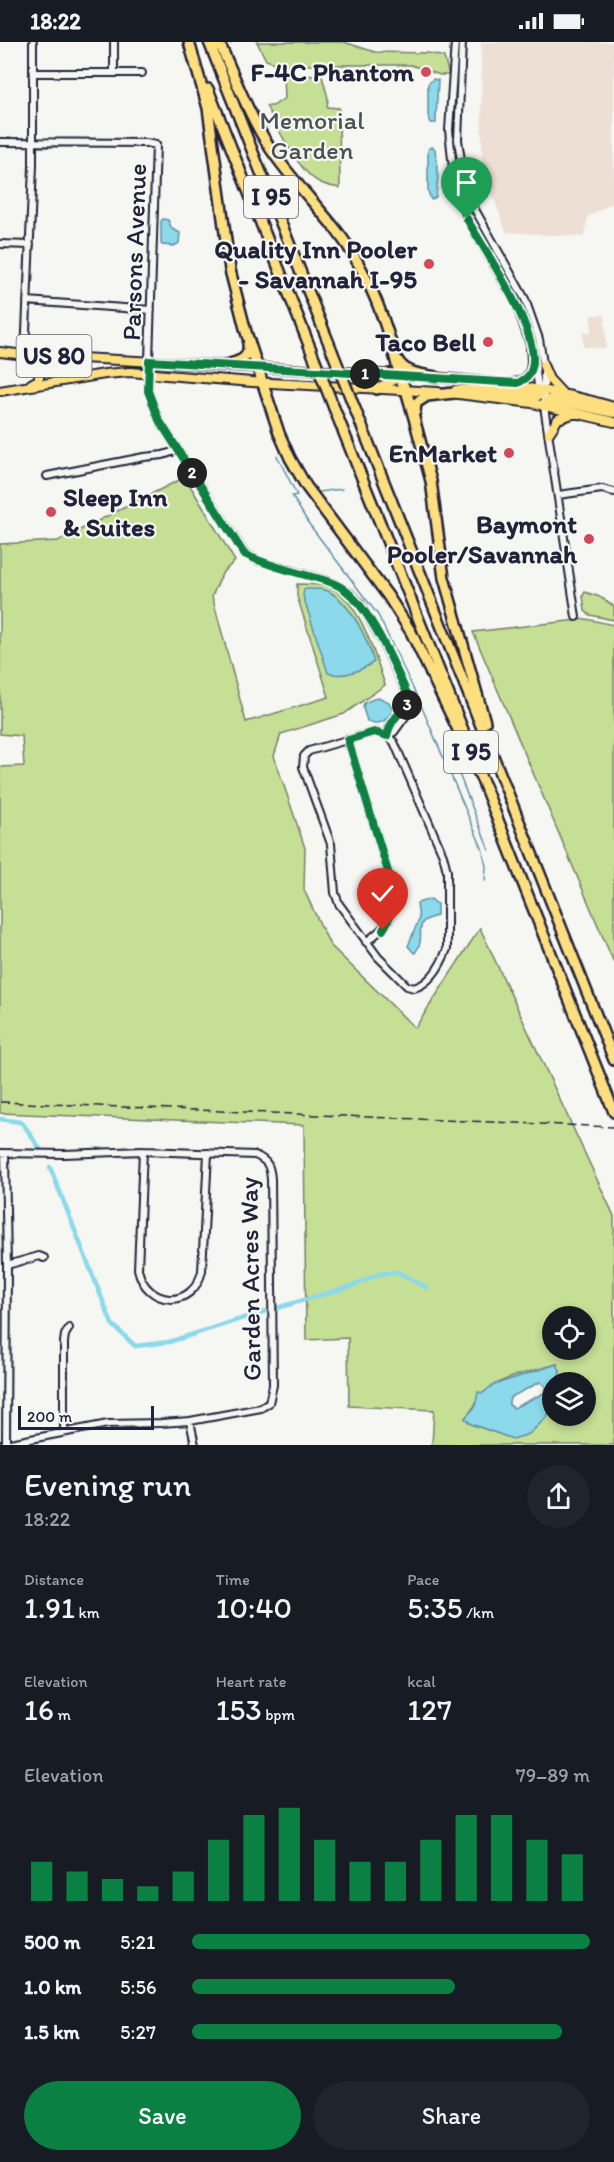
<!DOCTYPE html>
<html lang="en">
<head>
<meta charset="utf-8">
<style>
  :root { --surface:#171b24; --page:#20242c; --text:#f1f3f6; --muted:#9ea1a6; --accent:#0b8043 }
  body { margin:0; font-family:Itim,sans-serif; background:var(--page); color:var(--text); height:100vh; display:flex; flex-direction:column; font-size:22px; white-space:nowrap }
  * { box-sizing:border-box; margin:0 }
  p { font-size:20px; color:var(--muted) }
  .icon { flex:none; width:33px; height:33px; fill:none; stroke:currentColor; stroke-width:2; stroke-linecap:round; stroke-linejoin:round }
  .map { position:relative; height:1403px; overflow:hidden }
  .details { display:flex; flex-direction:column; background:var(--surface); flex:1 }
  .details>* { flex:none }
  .buttons { position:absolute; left:542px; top:1264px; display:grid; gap:12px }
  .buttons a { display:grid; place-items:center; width:54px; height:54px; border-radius:50%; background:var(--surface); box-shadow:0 3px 9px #0003; font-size:30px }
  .scale { position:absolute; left:18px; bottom:15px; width:136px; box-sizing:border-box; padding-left:6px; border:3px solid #22223b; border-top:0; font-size:16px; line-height:21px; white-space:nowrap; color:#22223b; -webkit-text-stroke:4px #f6f6f2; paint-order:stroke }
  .pin { position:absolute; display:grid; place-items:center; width:51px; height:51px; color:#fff; margin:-62px -26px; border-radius:50% 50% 50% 0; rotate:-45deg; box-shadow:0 0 6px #0007 }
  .pin .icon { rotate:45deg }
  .km { position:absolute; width:30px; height:30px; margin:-15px; border-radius:50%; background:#222; color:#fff; font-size:16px; line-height:30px; text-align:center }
  .round { display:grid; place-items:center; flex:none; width:63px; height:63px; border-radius:32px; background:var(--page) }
  .headline { display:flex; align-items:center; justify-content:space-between; height:102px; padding:0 24px }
  h1 { font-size:33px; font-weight:600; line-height:45px }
  .metrics { display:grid; grid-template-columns:repeat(3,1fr); gap:9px; height:102px; padding:6px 24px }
  .metrics div { display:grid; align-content:center }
  .metrics b { font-size:30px; font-weight:600 }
  .metrics small { font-size:16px; font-weight:400 }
  .metrics p { font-size:16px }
  .chart { height:168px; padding:12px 24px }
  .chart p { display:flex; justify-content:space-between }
  .chart svg { width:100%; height:108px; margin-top:6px; stroke:var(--accent); stroke-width:6 }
  .button { display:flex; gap:12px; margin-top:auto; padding:12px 24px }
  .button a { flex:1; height:69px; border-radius:36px; background:var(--accent); color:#fff; font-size:24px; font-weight:600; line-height:69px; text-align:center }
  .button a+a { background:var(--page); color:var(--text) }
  ul { padding:0 24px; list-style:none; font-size:20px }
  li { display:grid; grid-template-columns:96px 72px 1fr; align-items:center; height:45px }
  li i { height:15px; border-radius:8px; background:var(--accent) }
  .status { display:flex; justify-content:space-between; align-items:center; height:42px; padding:0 30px; background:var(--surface); direction:ltr }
  .status svg { height:16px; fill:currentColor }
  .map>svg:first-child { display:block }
  .built { fill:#eedfd4 }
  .green { fill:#c5df95; stroke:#748068; stroke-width:1.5; fill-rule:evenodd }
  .water { fill:#8bd9ea; stroke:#6190a4; stroke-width:1.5; fill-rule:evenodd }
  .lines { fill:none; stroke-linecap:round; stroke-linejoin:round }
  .stream { stroke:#6190a4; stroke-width:1.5 }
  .canal { stroke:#8bd9ea; stroke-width:4.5 }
  .minor-casing { stroke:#22223b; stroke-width:10 }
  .major-casing { stroke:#22223b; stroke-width:12 }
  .highway-casing { stroke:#22223b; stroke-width:14 }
  .minor { stroke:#f6f6f2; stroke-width:6 }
  .major { stroke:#fddf80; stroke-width:8 }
  .highway { stroke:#fddf80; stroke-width:9 }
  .rail { stroke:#22223b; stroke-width:1.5; stroke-dasharray:9 4.5; stroke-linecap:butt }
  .highway-bridge-casing { stroke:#22223b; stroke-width:14; stroke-linecap:butt }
  .highway-bridge { stroke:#fddf80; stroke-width:9 }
  .route-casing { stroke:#fff; stroke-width:12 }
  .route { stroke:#0b8043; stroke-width:8 }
  .poi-dot { fill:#d1495b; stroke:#f6f6f2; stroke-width:2 }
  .labels { text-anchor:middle; stroke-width:4.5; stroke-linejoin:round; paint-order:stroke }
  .shield { fill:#f6f6f2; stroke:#626272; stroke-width:1.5 }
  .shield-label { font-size:24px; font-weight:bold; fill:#22223b }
  .poi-label { font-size:26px; font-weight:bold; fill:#22223b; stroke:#f6f6f2; text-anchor:end }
  .park-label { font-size:26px; fill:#4b5152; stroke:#f6f6f2 }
  .street-label { font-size:26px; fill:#22223b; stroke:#f6f6f2 }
</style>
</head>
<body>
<div class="status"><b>18:22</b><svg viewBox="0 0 49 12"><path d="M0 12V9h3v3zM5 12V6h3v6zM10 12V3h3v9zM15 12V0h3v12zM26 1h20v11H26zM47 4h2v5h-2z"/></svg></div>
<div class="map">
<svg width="614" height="1403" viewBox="0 0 614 1403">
  <rect width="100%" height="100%" fill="#f6f6f2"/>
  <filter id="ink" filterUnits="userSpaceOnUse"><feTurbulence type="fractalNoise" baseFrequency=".0167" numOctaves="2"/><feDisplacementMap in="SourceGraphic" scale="12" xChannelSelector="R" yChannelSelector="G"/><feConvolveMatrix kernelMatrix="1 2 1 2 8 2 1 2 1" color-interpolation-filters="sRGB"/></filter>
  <g filter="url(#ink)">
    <!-- built -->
    <path class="built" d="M 481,0 L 614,0 L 614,160 L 588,175 L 584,195 L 506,190 L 482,124 Z
      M 591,273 L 605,273 L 606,306 L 583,305 L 583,291 L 591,291 Z"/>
    <!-- green -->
    <path class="green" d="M 257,0 L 344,0 L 375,10 L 428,11 L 444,15 L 449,33 L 440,33 L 411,23 L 279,23 L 266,18 Z
      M 284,33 L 322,34 L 328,56 L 327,65 L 339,66 L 340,146 C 334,145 327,144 321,141 C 299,132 277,84 266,64 L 273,64 L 285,56 Z
      M 185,435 L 235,519 L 223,530 L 212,554 L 246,680 L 329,655 L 297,554 L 297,542 C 306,542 316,542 325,544 C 359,552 375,614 385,643 L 344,672 L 281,692 L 274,714 L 305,806 L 304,848 L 330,903 L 415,986 L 480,886 L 614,1174 L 614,1403 L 432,1403 L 434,1368 L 349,1364 L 348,1296 L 306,1298 L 304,1083 L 0,1071 L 0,725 L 24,724 L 22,694 L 0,692 L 0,502 L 58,499 ZM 552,1275 L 585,1275 L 585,1308 L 552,1308 ZM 557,1322 L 560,1329 L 558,1341 L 585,1341 L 585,1374 L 552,1374 L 552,1362 L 547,1375 L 513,1397 L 471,1382 L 465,1376 C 473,1368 478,1357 486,1349 C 501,1335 536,1328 557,1322 Z
      M 585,550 L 600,555 L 614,564 L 614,578 L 590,573 L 585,569 L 583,554 Z
      M 586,577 L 614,583 L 614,921 L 473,590 Z"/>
    <!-- water -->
    <path class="water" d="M 433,37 L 438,38 L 436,77 L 436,81 L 431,81 L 428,73 L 428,42 Z
      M 433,105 L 435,107 L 438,134 L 436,155 L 431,158 L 428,149 L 428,109 L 429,106 Z
      M 163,177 L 168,178 L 172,187 L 180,191 L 179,201 L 174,204 L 162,203 L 161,201 L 161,179 Z
      M 304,547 C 311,547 322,546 328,549 C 351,561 367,596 374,620 C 360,629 344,636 328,631 L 303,554 Z
      M 378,655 L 389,660 L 393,668 C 386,680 379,684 367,679 L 363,666 L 364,661 Z
      M 431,857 L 437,862 L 437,873 C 433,876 427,876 423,880 C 417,889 425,898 415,911 L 413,910 L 408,904 L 419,877 L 417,861 Z
      M 557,1322 L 560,1329 L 558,1341 L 552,1341 L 552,1362 L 547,1375 L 529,1392 L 513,1397 L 471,1382 L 465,1376 L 475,1365 L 478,1350 L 483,1351 L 493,1343 ZM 540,1340 L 545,1344 L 544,1351 L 514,1366 L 509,1363 L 509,1359 L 511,1355 Z"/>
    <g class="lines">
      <!-- stream -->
      <path class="stream" d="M 230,0 L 231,2
        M 277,414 L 297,453 L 292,454 L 309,482 L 378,573 L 420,661 L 482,806 L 486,824 L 485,839
        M 319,450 L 342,447
        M 450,709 L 489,808"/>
      <!-- canal -->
      <path class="canal" d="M 0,1077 L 20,1080 L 24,1083 L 40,1107
        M 50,1125 L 112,1282 L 135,1304 L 169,1300 L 266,1269
        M 277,1266 L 352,1244 L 379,1232 L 398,1230 L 427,1246"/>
      <defs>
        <path id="minor" d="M 455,0 L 449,88 L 454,137 L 468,178 L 516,262 L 532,308
          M 462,0 L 458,98 L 464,138 L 473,164 L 525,257 L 539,297 L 544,327 L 544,364 L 576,575
          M 33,31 L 142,31
          M 114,31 L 114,0
          M 0,100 L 146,101 L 156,103 L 148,349 L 159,378 L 244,511 L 259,519 L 328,539 L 339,544 L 350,551 L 360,561 L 383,601 L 411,660 C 400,670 390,679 387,694
          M 0,202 L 30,203
          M 27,259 L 151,268
          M 25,313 L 33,124 L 33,0
          M 534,318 L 539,349
          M 47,434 L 144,415 L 163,413 L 178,408
          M 558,453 L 602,447 L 614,450
          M 374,690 L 387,694 L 394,700 L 443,813 L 447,829 L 447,907 C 441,923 431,941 414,946 L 407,944 L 378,915 L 339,862 L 335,851 L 331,802 L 303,725 L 304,714 L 309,709 Z
          M 389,691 L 394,690 L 410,668 L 408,663
          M 348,698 L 393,846 C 396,874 388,884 366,900
          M 143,1109 L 138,1227 C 146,1265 193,1268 202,1229 L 208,1111
          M 0,1111 L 64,1112 L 143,1109 L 255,1113 C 268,1119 270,1124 271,1137 L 273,1343 L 269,1361 L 261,1366 L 190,1379 L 161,1381 L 108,1382 L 0,1403
          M 5,1112 L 7,1223 L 6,1401
          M 7,1223 L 39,1214 L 44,1216
          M 190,1379 L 195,1403
          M 64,1390 L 64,1300 L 65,1293 L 69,1286"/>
        <path id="major" d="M 0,310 L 25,313 L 418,334
          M 30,314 L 38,318 L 41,329 L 38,338 L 31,342
          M 543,323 L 549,337 L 562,351
          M 433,335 C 494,340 555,347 614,365
          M 513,341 C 534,339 533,322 531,306
          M 456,348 L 477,347 L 538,354 L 545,349
          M 0,349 L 105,332 L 130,330 L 252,340 L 438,350
          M 450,351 L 532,361 L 614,380
          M 544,364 L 546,359 L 550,357 L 614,371
          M 549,391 L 558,377 L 575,371"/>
        <path id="highway" d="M 189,0 L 208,66 L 230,228 L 246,290 L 279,391 L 290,416 L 306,444 L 388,554 L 411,590 L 486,746
          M 209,0 L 332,309
          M 215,0 L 222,7 C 237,41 250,75 270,106 C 290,136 315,161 337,189 C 368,229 386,278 398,327 C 396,339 387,342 377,347
          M 208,47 L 311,308
          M 397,317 C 405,332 421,332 436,335
          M 227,323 C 239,319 250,317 248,302
          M 389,332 L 401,339 L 406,348 L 414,376 L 431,439 L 444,536 L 485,680
          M 334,366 L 463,688
          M 355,367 L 614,1018
          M 415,370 L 416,361 L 427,354 L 454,351
          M 484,743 L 614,1070"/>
      </defs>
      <!-- minor casing -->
      <use href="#minor" class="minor-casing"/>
      <!-- major casing -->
      <use href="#major" class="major-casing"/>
      <!-- highway casing -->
      <use href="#highway" class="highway-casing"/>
      <!-- minor -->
      <use href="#minor" class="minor"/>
      <!-- major -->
      <use href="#major" class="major"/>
      <!-- highway -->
      <use href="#highway" class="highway"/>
      <!-- rail -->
      <path class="rail" d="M 0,1060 L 614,1085"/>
      <defs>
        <path id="highway-bridge" d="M 311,308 L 334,366
          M 332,309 L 355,367"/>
      </defs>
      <!-- highway-bridge casing -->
      <use href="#highway-bridge" class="highway-bridge-casing"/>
      <!-- highway-bridge -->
      <use href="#highway-bridge" class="highway-bridge"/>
    </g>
  </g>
  <g class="lines" filter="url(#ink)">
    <defs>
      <path id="route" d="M 383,888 C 392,873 395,863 393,846 L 348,698 L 374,690 L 387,694 C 390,679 400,670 411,660 C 396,628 370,561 339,544 C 330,539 319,537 309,534 C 287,528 264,522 244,512 L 159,378 L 148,349 L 149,319 L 518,341 C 523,338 529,336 531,329 C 545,296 484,208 467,177"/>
    </defs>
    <!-- route casing -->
    <use href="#route" class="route-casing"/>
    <!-- route -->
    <use href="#route" class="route"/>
  </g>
  <!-- markers -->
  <g class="poi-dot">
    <circle cx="426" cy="30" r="6"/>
    <circle cx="429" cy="222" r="6"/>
    <circle cx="488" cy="300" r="6"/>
    <circle cx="509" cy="411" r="6"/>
    <circle cx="51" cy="470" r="6"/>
    <circle cx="589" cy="497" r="6"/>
  </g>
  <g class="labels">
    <!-- shield labels -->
    <g class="shield">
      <rect x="244" y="134" width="54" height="42" rx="4.5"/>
      <rect x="16.5" y="293" width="75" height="42" rx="4.5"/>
      <rect x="444" y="689" width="54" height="42" rx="4.5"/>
    </g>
    <g class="shield-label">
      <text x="271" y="163">I 95</text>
      <text x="54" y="322">US 80</text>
      <text x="471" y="718">I 95</text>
    </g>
    <!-- poi labels -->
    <g class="poi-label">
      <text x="414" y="39">F-4C Phantom</text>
      <text x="417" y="216">Quality Inn Pooler<tspan x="417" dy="30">- Savannah I-95</tspan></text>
      <text x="476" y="309">Taco Bell</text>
      <text x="497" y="420">EnMarket</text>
      <text x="63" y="464" text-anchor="start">Sleep Inn<tspan x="63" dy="30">&amp; Suites</tspan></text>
      <text x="577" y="491">Baymont<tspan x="577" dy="30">Pooler/Savannah</tspan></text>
    </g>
    <!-- park labels -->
    <g class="park-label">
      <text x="312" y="87">Memorial<tspan x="312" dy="30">Garden</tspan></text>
    </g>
    <!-- street labels -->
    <g class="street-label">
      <text transform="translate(134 210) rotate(-88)" y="9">Parsons Avenue</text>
      <text transform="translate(250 1237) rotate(-91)" y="9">Garden Acres Way</text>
    </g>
  </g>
</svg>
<div class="buttons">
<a><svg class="icon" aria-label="locate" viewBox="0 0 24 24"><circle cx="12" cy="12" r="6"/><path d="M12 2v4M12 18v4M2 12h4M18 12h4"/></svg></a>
<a><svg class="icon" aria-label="layers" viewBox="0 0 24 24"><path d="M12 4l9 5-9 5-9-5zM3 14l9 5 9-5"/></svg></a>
</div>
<div class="scale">200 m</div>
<div class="pin" style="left:467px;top:177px;background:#1e9e55"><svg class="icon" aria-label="arrive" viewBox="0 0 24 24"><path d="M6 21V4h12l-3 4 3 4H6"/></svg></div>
<div class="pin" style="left:383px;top:888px;background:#d93025"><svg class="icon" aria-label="check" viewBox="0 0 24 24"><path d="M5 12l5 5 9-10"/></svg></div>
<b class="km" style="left:365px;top:332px">1</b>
<b class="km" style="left:192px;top:431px">2</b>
<b class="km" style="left:407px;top:663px">3</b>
</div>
<section class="details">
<div class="headline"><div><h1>Evening run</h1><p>18:22</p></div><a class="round"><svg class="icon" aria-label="share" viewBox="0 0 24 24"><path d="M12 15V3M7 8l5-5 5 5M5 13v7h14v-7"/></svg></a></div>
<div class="metrics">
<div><p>Distance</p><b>1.91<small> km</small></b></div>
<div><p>Time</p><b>10:40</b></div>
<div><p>Pace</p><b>5:35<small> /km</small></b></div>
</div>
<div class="metrics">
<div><p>Elevation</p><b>16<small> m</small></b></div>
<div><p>Heart rate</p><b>153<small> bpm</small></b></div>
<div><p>kcal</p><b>127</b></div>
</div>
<div class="chart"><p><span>Elevation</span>79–89 m</p>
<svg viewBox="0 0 160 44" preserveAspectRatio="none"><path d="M5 44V28M15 44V32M25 44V35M35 44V38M45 44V32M55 44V19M65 44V9M75 44V6M85 44V19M95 44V28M105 44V28M115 44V19M125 44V9M135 44V9M145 44V19M155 44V25"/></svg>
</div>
<ul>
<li><b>500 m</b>5:21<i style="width:100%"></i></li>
<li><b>1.0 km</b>5:56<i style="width:66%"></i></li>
<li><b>1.5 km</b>5:27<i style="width:93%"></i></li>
</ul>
<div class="button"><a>Save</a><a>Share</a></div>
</section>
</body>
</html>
